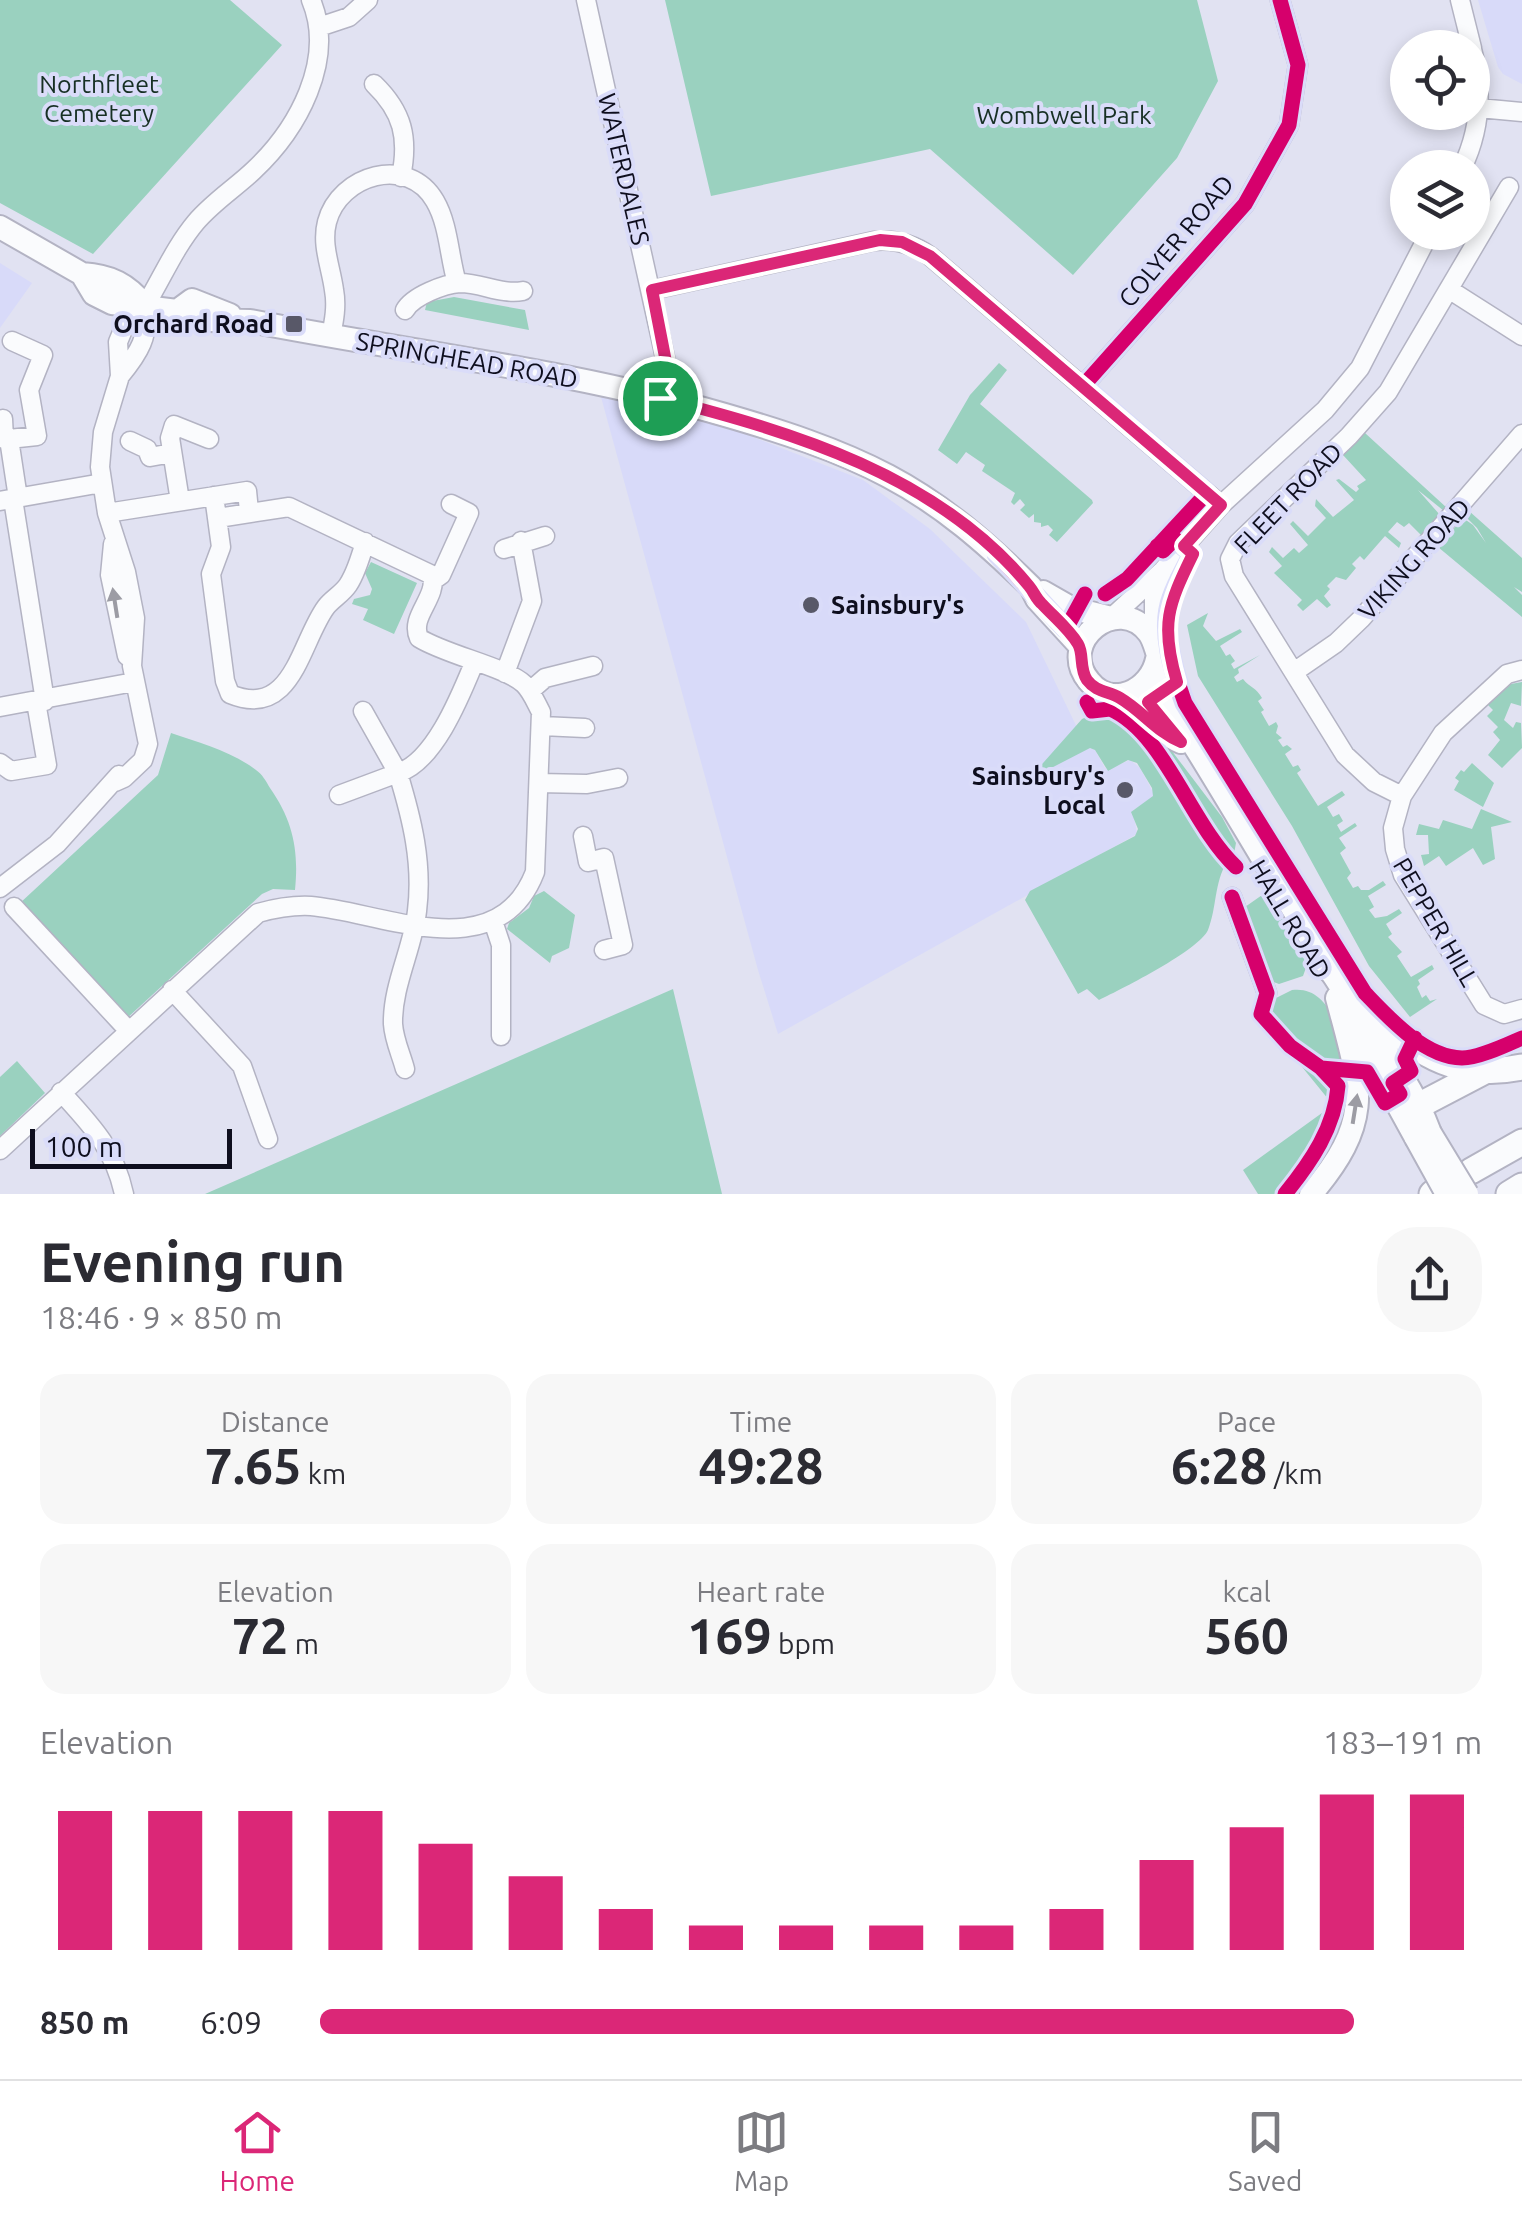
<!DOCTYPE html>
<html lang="en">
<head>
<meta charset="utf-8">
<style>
  :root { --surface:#fff; --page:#f7f7f7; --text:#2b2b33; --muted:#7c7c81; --line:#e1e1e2; --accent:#db2777 }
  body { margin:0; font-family:Ubuntu,sans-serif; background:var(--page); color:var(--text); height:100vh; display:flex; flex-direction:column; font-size:38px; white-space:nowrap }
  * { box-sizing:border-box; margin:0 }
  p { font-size:32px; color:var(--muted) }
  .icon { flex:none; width:55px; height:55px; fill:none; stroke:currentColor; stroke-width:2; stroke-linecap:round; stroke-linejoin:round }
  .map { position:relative; height:1194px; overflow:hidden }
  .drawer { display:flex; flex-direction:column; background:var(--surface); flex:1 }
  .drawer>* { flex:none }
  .tools { position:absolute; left:1390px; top:30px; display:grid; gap:20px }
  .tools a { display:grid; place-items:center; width:100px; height:100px; border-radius:50%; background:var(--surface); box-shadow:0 5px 15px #0003; font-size:50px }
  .scale { position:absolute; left:30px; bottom:25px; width:202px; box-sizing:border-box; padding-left:10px; border:5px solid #0e0e1e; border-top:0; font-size:28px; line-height:35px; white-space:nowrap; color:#0e0e1e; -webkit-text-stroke:8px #dadcf9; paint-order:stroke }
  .pin { position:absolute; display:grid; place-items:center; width:85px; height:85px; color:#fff; margin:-42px; border:5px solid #fff; border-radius:50%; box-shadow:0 2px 10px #0007 }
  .round { display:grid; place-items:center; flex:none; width:105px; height:105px; border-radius:40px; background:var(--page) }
  .overview { display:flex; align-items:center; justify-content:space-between; height:170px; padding:0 40px }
  h1 { font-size:55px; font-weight:700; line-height:75px }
  .figures { display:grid; grid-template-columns:repeat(3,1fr); gap:15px; height:170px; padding:10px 40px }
  .figures div { display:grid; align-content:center; border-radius:25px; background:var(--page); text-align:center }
  .figures b { font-size:50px; font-weight:700 }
  .figures small { font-size:28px; font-weight:400 }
  .figures p { font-size:28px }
  .chart { height:280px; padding:20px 40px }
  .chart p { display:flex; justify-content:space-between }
  .chart svg { width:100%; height:180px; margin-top:10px; stroke:var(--accent); stroke-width:6 }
  ul { padding:0 40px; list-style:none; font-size:32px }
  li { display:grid; grid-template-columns:160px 120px 1fr; align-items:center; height:75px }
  li i { height:25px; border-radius:12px; background:var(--accent) }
  .tab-bar { display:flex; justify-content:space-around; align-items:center; height:140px; border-top:2px solid var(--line); background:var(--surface); font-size:28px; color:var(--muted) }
  .tab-bar a { display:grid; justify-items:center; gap:5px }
  .tab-bar .active { color:var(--accent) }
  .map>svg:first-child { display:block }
  .built { fill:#d8daf9 }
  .green { fill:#9ad1bf }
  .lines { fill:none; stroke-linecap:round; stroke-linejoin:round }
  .minor-casing { stroke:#b3b3c3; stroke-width:21 }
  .major-casing { stroke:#b3b3c3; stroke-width:26 }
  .highway-casing { stroke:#b3b3c3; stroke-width:29 }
  .minor { stroke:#fafbfd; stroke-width:18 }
  .major { stroke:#fafbfd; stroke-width:22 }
  .highway { stroke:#fafbfd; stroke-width:25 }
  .major-bridge-casing { stroke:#b3b3c3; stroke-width:26; stroke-linecap:butt }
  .major-bridge { stroke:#fafbfd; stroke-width:22 }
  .cycleway-casing { stroke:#dadcf9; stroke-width:21 }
  .cycleway { stroke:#d6006c; stroke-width:15 }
  .oneway { fill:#9c9ca4 }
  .route-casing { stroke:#fff; stroke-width:20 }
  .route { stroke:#db2777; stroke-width:12 }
  .poi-dot { fill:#585868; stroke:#dadcf9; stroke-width:4 }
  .labels { text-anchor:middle; stroke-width:8; stroke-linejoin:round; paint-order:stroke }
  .park-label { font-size:25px; fill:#173024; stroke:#dadcf9 }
  .street-label { font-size:25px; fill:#0e0e1e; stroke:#dadcf9 }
  .poi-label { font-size:25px; font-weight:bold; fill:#0e0e1e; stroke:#dadcf9; text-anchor:end }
</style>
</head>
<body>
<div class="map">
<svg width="1522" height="1194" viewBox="0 0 1522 1194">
  <rect width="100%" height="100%" fill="#e1e2f2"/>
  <!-- built -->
  <path class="built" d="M 1478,0 L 1522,0 L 1522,84 L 1503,74 L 1498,67 Z
    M 0,263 L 32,283 L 0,328 Z
    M 601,397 L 730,428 L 863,480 L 930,529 L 1026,622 L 1086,746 L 1095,750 L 1106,770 L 1130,760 L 1140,768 L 1154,794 L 1150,801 L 1133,810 L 1137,834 L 778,1034 L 758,970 Z"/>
  <!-- green -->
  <path class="green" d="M 0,0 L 230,0 L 282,45 L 93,254 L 0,203 Z
    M 665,0 L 1197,0 L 1218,81 L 1177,158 L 1073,275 L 930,149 L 711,196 Z
    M 454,297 L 525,310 L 529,330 L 425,310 L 427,302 Z
    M 999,363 L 1007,370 L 980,404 L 1092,500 L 1093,503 L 1057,542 L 1049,535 L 1053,530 L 1048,525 L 1041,527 L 1041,523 L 1034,522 L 1034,514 L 1029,518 L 1020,510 L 1025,505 L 1020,499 L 1014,505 L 1011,502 L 1015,493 L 982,471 L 985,465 L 966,452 L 957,464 L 938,450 L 970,395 Z
    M 1365,433 L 1447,508 L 1444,511 L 1418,490 L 1440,515 L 1422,536 L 1409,523 L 1404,527 L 1397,522 L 1388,532 L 1401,543 L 1399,548 L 1385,536 L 1364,560 L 1360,556 L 1352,564 L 1356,568 L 1346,580 L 1336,577 L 1327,586 L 1330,589 L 1324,596 L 1331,605 L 1327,608 L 1317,599 L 1303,611 L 1297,605 L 1302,600 L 1274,573 L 1282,566 L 1269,552 L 1272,547 L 1283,558 L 1294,548 L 1299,553 L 1308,545 L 1290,524 L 1293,521 L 1308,536 L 1326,518 L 1315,506 L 1316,499 L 1333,517 L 1354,500 L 1336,480 L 1339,479 L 1356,492 L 1359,489 L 1357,486 L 1366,480 L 1343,455 Z
    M 1469,511 L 1522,558 L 1522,592 L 1514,587 L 1522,595 L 1522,617 L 1438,547 L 1463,518 L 1473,525 L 1486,543 L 1477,528 L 1465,516 Z
    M 371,562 L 417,583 L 394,634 L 363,620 L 368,609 L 352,604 L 354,599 L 370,595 L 372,589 L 365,573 Z
    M 1208,613 L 1203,626 L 1216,641 L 1240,629 L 1242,632 L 1220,646 L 1226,656 L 1230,654 L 1235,661 L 1231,664 L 1234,669 L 1260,655 L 1238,669 L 1239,673 L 1234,677 L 1237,682 L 1243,679 C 1250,688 1256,687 1262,698 L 1258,701 L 1264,710 L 1261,712 L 1269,726 L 1276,722 L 1278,726 L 1276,733 L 1282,738 L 1278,740 L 1283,747 L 1287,745 L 1292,749 L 1285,754 L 1293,767 L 1298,765 L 1301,770 L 1297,773 L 1318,806 L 1342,791 L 1345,795 L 1327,807 L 1333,817 L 1339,814 L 1343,821 L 1337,825 L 1341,832 L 1355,823 L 1357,826 L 1339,838 L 1346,848 L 1340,853 L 1351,873 L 1347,878 L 1353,888 L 1358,886 L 1361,890 L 1369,890 L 1383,881 L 1386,885 L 1368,896 L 1374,907 L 1369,910 L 1375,918 L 1387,916 L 1399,909 L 1402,913 L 1386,924 L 1392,934 L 1388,937 L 1402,952 L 1397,956 L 1411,977 L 1432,965 L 1434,969 L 1418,980 L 1420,984 L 1417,987 L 1422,998 L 1426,995 L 1430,1001 L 1437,999 L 1410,1017 L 1369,966 L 1292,826 L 1198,676 L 1187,625 Z
    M 1522,682 L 1521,706 L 1511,703 L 1504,720 L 1513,728 L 1516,722 L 1521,723 L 1522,748 L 1502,768 L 1488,755 L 1500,740 L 1493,732 L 1498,727 L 1487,716 L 1493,710 L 1488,705 L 1511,684 Z
    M 1097,712 L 1112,712 L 1138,729 L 1211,845 L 1227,862 C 1214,883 1217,907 1208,930 C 1199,950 1124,988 1099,1000 L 1087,989 L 1078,994 L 1025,900 L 1030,891 L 1135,836 L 1138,829 L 1131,812 L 1153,796 L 1152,788 L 1137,763 L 1128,760 L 1108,771 L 1095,750 L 1090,748 L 1028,780 L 1082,719 Z
    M 1137,723 L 1162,738 L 1222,817 L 1236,843 L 1233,859 L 1214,843 Z
    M 171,733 C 200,743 231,751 256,770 C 262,774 266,781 270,788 C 293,821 299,850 295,890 L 273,889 L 262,894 L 125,1020 L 19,904 L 158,775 Z
    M 1472,763 L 1494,783 L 1483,807 L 1454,790 L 1459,781 L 1455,778 L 1461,770 L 1464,772 Z
    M 1481,809 L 1512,822 L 1491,827 L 1495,859 L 1483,865 L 1473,848 L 1446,866 L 1439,856 L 1424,866 L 1421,855 L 1429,854 L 1428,835 L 1416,835 L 1419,824 L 1439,829 L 1443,820 L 1472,829 Z
    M 544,891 L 575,915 L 569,948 L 552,956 L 550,963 L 507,929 L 509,923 L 529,908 L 534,896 Z
    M 1265,893 L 1287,926 L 1307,965 L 1303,976 L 1279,984 L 1271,981 L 1245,907 Z
    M 673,989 L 722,1194 L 205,1194 Z
    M 1292,990 C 1331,985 1341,1037 1352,1066 C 1309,1073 1289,1043 1262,1013 L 1272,1000 Z
    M 1272,1030 L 1335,1082 C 1344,1121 1306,1166 1284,1194 L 1258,1194 L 1243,1170 L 1333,1105 Z
    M 17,1061 L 45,1093 L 0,1136 L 0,1077 Z
    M 1340,1072 L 1350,1074 L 1346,1127 L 1301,1194 L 1287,1194 C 1307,1170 1352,1110 1335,1079 Z"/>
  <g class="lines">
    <defs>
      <path id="minor" d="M 586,0 L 666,362 L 660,397
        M 1460,0 L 1472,48
        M 319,27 L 349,17 L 368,0
        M 374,84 C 403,112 409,138 401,177
        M 1479,108 L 1522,112
        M 1462,168 C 1481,129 1483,90 1472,49
        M 652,290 L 874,241 C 895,239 913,244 930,256 L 1221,505
        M 1450,290 L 1522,336
        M 145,306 C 162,278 175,247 196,222 C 213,202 235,188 253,171 C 298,129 336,60 311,0
        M 405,310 C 413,296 444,284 460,283 C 482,283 501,295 523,291
        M 331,336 C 334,321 337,306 334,290 C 331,267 321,245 327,222 C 339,175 408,154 435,201 C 449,225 449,257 457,283
        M 120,376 C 139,353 150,336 145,306
        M 1083,386 L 1245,204 L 1289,125 L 1298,65 L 1280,0
        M 3,419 L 4,439 L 9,439 L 18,498
        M 9,439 L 37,436 L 29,390 L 43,355 L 12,341
        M 130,441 L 147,449 L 150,457 L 172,453
        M 214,496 L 221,547 L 211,574 L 225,681 L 230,694 C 293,720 300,642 326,607 C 332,599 342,594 348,585 C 356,573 361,556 365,542
        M 13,499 L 45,701
        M 0,501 L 102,483
        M 180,501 L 170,438 L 174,425 L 209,439
        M 107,513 L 247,491 L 249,511
        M 113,544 L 110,575 L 127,656
        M 504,549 L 545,536
        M 434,580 L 441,575 L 469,513 L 451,504
        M 1111,618 L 1163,570 L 1221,505 L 1325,410 L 1360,368 L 1430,232
        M 1154,642 L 1154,600 L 1162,576
        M 1522,670 L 1507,674 L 1443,733 L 1402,796 L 1393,828 L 1395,849 L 1403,875 L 1484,1005 L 1504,1014 L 1522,1009
        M 1294,672 L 1336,643 L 1361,619 L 1522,434
        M 505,673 L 532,601 L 521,541
        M 530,691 L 545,678 L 593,666
        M 0,707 L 134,682
        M 542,726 L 585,728
        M 0,763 L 11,771 L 47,765 L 36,702
        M 115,782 L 124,778 L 143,760 L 148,744 L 132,666 L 135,618 L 126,572 L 107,513 L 100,467 L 103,432 L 120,376 L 118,342 L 130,313 L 145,306
        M 539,783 L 587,784 L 618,778
        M 339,795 L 398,773 L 363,711
        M 1402,796 L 1374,782 L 1345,755 L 1234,576 L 1230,559 L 1238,543 L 1349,436 L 1388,392 L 1509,187
        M 583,836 L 588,862 L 604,858 L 623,945 L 604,950
        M 0,888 L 57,844 L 119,775
        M 1232,897 L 1267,993
        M 14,907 L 128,1030
        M 493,921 L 501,945 L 501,1036
        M 172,990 L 242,1066 L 268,1139
        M 405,1069 C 401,1054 394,1040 393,1024 C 392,986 413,948 417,911 C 423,863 412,819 398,773 C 434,762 460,697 474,663
        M 61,1092 C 92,1126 114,1148 124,1194
        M 0,1150 L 258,913 C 276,908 292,905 311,906 C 383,912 497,970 535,872 L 541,712 C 536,703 532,692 524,684 C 506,667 446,655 419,638 C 409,616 438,598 432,575 L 289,507 L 218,518"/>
      <path id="major" d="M 0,227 L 82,274 L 94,294 L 112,303 L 177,311 L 208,320 L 250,321 C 409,352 570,370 725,415 C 780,431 837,449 888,476 C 943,505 987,544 1031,587 L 1037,599 L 1081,647
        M 82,274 C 111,276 127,284 145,306
        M 177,311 L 192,300 L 230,315
        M 1043,592 L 1071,608 L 1111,618
        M 1157,659 C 1151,690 1112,710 1089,681 C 1056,642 1118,592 1149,633 C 1159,646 1165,691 1174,713 C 1229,800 1280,889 1334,976 C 1367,1028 1409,1075 1430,1133
        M 1116,695 C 1138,710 1157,732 1181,742
        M 1360,1036 L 1416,1138
        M 1311,1194 C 1376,1118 1360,1085 1337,998"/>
      <path id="highway" d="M 1331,970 C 1388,1024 1433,1086 1522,1067
        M 1420,1105 L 1485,1071
        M 1471,1171 L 1522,1142
        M 1432,1194 L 1433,1193
        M 1509,1194 L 1522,1186"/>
    </defs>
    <!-- minor casing -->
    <use href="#minor" class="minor-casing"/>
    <!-- major casing -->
    <use href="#major" class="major-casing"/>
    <!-- highway casing -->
    <use href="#highway" class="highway-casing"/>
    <!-- minor -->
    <use href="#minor" class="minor"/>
    <!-- major -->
    <use href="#major" class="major"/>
    <!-- highway -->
    <use href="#highway" class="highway"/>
    <defs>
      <path id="major-bridge" d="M 1430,1133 L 1467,1194
        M 1416,1138 L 1447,1194"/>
    </defs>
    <!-- major-bridge casing -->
    <use href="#major-bridge" class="major-bridge-casing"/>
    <!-- major-bridge -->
    <use href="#major-bridge" class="major-bridge"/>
    <defs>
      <path id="cycleway" d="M 1157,546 L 1163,551 L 1175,539 L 1193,554 C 1186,568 1177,583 1172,598 C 1160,630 1174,672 1185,703 L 1365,993 C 1389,1018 1424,1057 1462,1058 C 1479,1058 1506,1045 1522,1038
        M 997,554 L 1066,629 L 1085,594
        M 1105,594 L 1127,579 L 1207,493 L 1083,386 L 1245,204 L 1289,125 L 1298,65 L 1280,0
        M 1087,702 L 1092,711 L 1110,709 C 1165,733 1190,824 1236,867
        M 1232,897 L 1267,993 L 1261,1014 L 1290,1046 L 1321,1068 L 1338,1086 C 1335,1127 1311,1162 1285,1194
        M 1321,1068 L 1367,1072 L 1385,1103 L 1400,1094 L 1393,1083 L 1411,1071 L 1405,1059 L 1415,1038"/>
    </defs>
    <!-- cycleway casing -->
    <use href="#cycleway" class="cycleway-casing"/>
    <!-- cycleway -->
    <use href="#cycleway" class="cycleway"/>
  </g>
  <!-- one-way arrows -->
  <defs><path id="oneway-solid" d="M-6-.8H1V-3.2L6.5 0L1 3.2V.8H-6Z" transform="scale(2.5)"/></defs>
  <g class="oneway">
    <use href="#oneway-solid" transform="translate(115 603) rotate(-99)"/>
    <use href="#oneway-solid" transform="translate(1355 1109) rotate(-81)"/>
  </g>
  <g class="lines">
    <defs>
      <path id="route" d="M 880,240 L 902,242 L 930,256 L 1221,505 L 1184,546 L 1193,554 C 1168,605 1160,625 1177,682 L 1148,702 L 1181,742 C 1157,732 1142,711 1120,698 C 1108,691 1096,692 1087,680 C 1079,668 1084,654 1078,644 C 1069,629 1054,617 1042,604 C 1036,599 1034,592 1029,586 C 938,475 793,432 660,398 L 666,362 L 652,290 Z"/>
    </defs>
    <!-- route casing -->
    <use href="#route" class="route-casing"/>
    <!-- route -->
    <use href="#route" class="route"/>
  </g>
  <!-- markers -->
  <g class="poi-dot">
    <rect x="284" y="314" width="20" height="20" rx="5"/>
    <circle cx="811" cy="605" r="10"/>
    <circle cx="1125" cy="790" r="10"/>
  </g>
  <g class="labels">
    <!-- park labels -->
    <g class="park-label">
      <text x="99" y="93">Northfleet<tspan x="99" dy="29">Cemetery</tspan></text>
      <text x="1064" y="124">Wombwell Park</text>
    </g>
    <!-- street labels -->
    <g class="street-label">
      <text transform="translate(624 169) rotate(77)" y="9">WATERDALES</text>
      <text transform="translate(1176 241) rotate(-50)" y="9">COLYER ROAD</text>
      <text transform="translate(467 360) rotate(10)" y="9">SPRINGHEAD ROAD</text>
      <text transform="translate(1288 498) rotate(-46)" y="9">FLEET ROAD</text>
      <text transform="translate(1414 559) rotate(-48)" y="9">VIKING ROAD</text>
      <text transform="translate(1290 919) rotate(59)" y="9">HALL ROAD</text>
      <text transform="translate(1436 922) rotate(60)" y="9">PEPPER HILL</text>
    </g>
    <!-- poi labels -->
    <g class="poi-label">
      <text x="274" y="333">Orchard Road</text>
      <text x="831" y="614" text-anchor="start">Sainsbury's</text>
      <text x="1105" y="785">Sainsbury's<tspan x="1105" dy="29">Local</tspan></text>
    </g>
  </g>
</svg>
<div class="tools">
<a><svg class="icon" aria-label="locate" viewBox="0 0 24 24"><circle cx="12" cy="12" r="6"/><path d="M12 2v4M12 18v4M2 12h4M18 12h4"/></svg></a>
<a><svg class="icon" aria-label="layers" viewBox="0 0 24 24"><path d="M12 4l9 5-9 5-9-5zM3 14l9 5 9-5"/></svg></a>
</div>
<div class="scale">100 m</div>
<div class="pin" style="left:660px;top:398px;background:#1e9e55"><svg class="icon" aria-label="arrive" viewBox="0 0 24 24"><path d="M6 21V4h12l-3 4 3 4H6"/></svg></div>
</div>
<section class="drawer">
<div class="overview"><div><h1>Evening run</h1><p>18:46 · 9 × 850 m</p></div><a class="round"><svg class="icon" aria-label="share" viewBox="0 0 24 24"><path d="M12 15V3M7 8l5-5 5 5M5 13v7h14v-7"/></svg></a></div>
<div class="figures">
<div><p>Distance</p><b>7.65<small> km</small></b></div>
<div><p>Time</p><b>49:28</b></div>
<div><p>Pace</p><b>6:28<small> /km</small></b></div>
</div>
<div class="figures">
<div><p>Elevation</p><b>72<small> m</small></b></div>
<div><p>Heart rate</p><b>169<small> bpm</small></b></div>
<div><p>kcal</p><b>560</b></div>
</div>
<div class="chart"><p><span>Elevation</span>183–191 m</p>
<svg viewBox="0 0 160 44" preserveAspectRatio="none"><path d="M5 44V10M15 44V10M25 44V10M35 44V10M45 44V18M55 44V26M65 44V34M75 44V38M85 44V38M95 44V38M105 44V38M115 44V34M125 44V22M135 44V14M145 44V6M155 44V6"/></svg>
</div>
<ul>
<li><b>850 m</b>6:09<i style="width:89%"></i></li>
</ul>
</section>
<nav class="tab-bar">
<a class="active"><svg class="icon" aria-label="home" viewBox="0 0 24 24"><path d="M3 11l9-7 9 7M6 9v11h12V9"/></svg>Home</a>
<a><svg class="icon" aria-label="map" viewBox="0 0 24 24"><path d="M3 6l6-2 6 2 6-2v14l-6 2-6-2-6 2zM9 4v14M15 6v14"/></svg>Map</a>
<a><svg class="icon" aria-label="saved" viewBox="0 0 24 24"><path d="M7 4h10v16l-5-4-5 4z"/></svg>Saved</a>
</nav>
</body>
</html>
